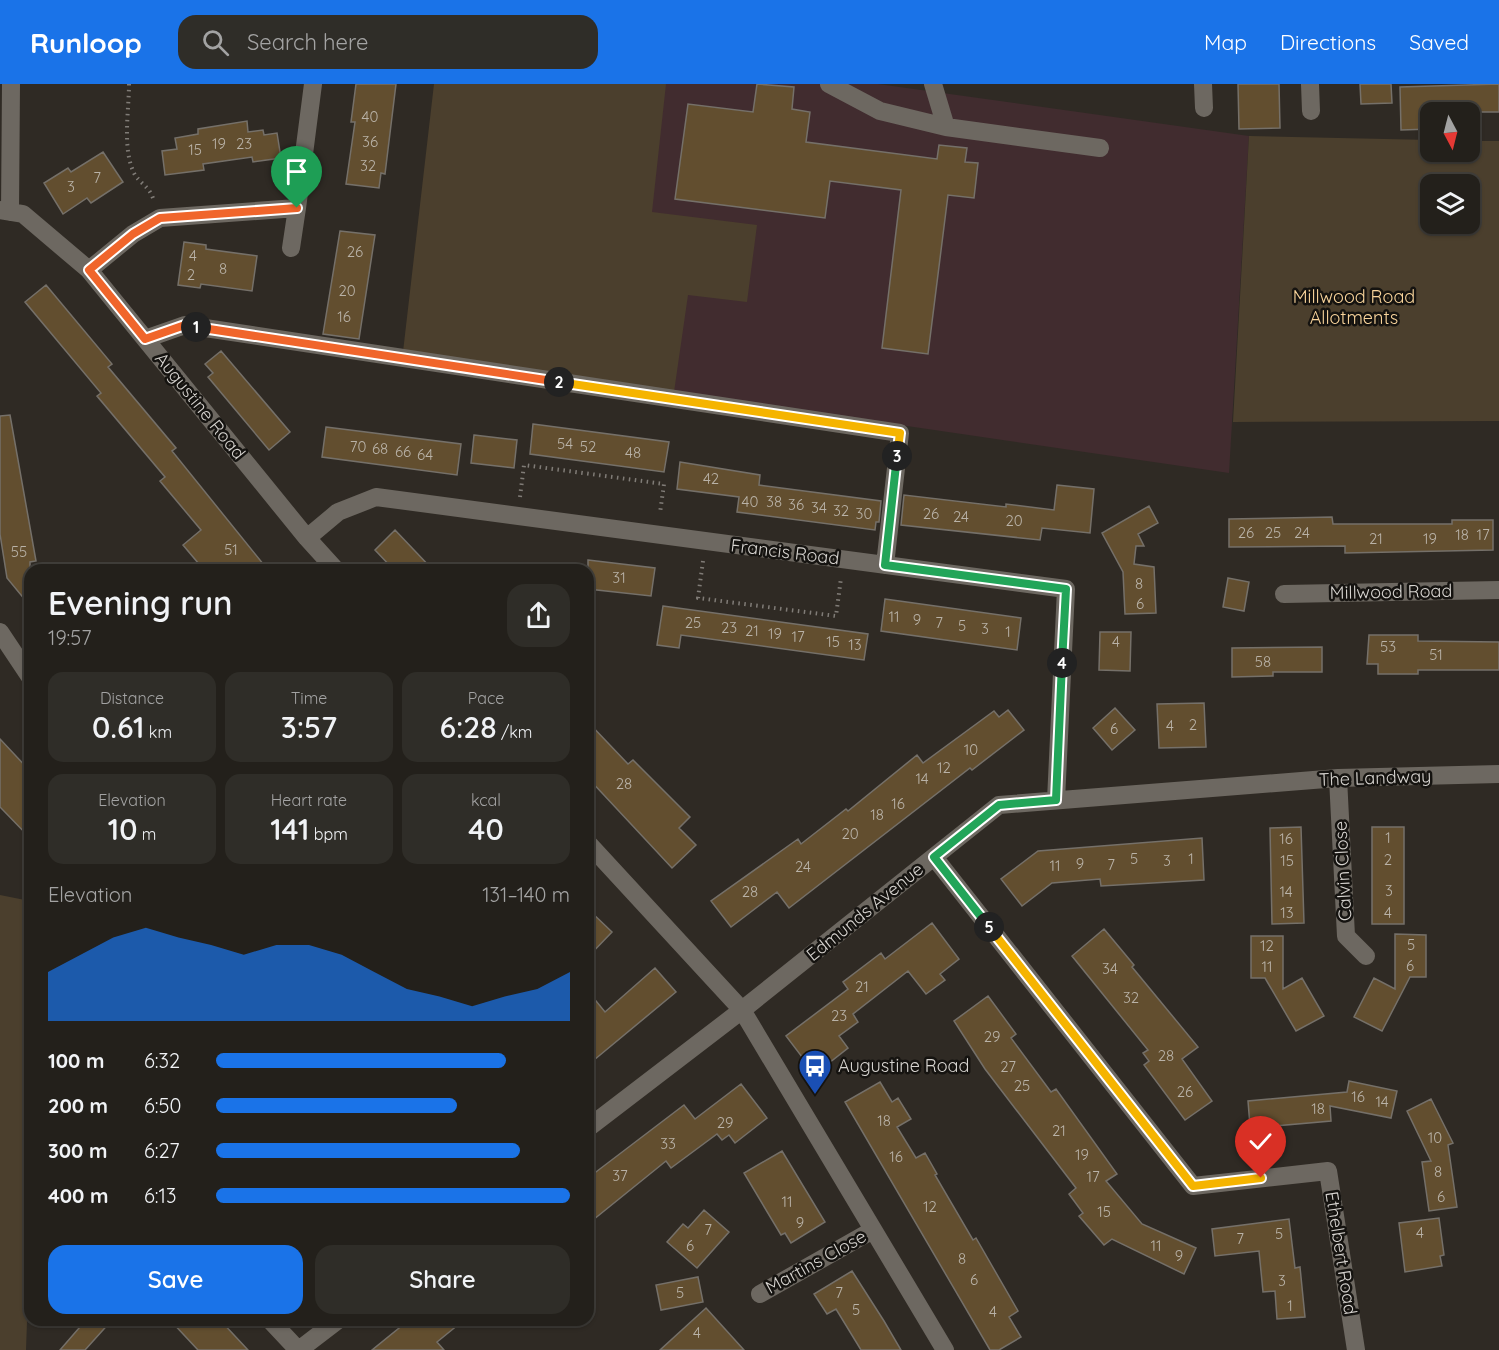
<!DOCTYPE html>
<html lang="en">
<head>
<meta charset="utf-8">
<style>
  :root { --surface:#23201b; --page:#2f2d28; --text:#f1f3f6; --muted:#a3a3a3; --line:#403e3a; --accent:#1a73e8 }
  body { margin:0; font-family:Quicksand,sans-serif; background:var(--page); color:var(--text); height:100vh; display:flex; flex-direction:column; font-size:22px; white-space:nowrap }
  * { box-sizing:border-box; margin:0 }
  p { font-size:20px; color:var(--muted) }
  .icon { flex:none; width:33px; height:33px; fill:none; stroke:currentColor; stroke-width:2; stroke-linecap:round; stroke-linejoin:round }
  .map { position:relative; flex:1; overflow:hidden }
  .sheet { position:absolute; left:24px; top:480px; width:570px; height:762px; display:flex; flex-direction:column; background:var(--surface); border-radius:18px; box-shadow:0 2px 4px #0004,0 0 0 2px var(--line) }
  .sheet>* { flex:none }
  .needle { width:39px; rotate:173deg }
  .fabs { position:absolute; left:1420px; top:18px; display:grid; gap:12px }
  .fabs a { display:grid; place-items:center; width:60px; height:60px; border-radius:12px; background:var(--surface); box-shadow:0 2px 4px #0004,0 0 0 2px var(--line); font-size:30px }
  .pin { position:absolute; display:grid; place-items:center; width:51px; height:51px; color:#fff; margin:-62px -26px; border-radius:50% 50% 50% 0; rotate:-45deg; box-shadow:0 0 6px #0007 }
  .pin .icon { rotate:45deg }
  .km { position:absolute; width:30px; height:30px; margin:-15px; border-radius:50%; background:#222; color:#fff; font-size:16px; line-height:30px; text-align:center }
  .round { display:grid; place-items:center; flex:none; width:63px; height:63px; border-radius:18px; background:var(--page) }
  .headline { display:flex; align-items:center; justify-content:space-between; height:102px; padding:0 24px }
  h1 { font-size:33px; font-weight:600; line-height:45px }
  .metrics { display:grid; grid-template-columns:repeat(3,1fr); gap:9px; height:102px; padding:6px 24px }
  .metrics div { display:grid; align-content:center; border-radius:15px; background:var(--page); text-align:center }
  .metrics b { font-size:30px; font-weight:600 }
  .metrics small { font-size:16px; font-weight:400 }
  .metrics p { font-size:16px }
  .chart { height:168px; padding:12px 24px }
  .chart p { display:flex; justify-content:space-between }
  .chart svg { width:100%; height:108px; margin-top:6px; fill:var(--accent); opacity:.7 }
  .action { display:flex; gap:12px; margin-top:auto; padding:12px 24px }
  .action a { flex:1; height:69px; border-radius:18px; background:var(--accent); color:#fff; font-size:24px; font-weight:600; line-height:69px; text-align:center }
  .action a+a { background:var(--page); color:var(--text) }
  ul { padding:0 24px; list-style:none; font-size:20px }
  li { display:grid; grid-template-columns:96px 72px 1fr; align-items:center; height:45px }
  li i { height:15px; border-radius:8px; background:var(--accent) }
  header { display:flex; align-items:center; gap:36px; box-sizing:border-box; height:84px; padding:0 30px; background:var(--accent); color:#fff }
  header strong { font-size:28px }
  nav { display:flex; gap:33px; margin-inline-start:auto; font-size:21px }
  .search { width:420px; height:54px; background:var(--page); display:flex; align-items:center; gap:15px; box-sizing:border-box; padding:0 21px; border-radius:18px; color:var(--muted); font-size:22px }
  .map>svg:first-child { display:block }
  .education { fill:#412c2f }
  .green { fill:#4b3f2d; fill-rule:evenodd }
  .building { fill:#624e2f; stroke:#757069; stroke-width:1.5 }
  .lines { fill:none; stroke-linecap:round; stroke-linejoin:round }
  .path { stroke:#807c77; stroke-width:4; stroke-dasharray:1.5 4.5; stroke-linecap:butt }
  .minor { stroke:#6d6861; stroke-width:18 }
  .split-1-casing { stroke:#fff; stroke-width:12 }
  .split-2-casing { stroke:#fff; stroke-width:12 }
  .split-3-casing { stroke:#fff; stroke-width:12 }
  .split-4-casing { stroke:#fff; stroke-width:12 }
  .split-5-casing { stroke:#fff; stroke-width:12 }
  .split-6-casing { stroke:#fff; stroke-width:12 }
  .split-1 { stroke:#f0652b; stroke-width:8 }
  .split-2 { stroke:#f0652b; stroke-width:8 }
  .split-3 { stroke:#f5b400; stroke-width:8 }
  .split-4 { stroke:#22a559; stroke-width:8 }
  .split-5 { stroke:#22a559; stroke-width:8 }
  .split-6 { stroke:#f5b400; stroke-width:8 }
  .labels { text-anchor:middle; stroke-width:5; stroke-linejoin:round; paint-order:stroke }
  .number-label { font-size:15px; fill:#b9b2a7 }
  .park-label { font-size:18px; fill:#f9d49b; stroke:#151310 }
  .street-label { font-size:18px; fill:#d6d3cf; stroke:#151310 }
  .poi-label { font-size:18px; fill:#d6d3cf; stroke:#151310; text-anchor:start }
</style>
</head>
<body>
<header>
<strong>Runloop</strong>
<div class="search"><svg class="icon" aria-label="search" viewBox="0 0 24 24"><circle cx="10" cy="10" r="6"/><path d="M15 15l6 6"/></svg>Search here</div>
<nav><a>Map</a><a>Directions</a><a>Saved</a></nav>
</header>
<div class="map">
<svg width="1499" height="1266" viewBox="0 0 1499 1266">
  <rect width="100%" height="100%" fill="#2f2a24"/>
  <!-- education -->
  <path class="education" d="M 434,0 L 878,0 L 1249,52 L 1229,389 L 674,308 Z"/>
  <!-- green -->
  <path class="green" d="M 434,0 L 666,0 L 652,128 L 757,141 L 747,218 L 688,211 L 674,308 L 403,268 Z
    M 1249,52 L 1431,56 L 1431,68 L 1470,68 L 1470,57 L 1499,57 L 1499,337 L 1233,338 ZM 1470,100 L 1470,140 L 1431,140 L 1431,100 Z
    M 0,811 L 30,817 L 30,1152 L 26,1266 L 0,1266 Z"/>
  <!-- building -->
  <path class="building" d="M 356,0 L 396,0 L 385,90 L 381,89 L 379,104 L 346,100 L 355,38 L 351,38 Z
    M 757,0 L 794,3 L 792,25 L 810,28 L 806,58 L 937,75 L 939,61 L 967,64 L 965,78 L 978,79 L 974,114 L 948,111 L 928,270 L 882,264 L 901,106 L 830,97 L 825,134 L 675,115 L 688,20 L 753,28 Z
    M 1238,0 L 1279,0 L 1280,44 L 1239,45 Z
    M 1360,0 L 1391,0 L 1392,19 L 1361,20 Z
    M 1499,0 L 1499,28 L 1431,28 L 1431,45 L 1401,46 L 1400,3 Z
    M 247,37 L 248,48 L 263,46 L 264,51 L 277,49 L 281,74 L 253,78 L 252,73 L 203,80 L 204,86 L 165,91 L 162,67 L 177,65 L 175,54 L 198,50 L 198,45 Z
    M 103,68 L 123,98 L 91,119 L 87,114 L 63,130 L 44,99 L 68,84 L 71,88 Z
    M 340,147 L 375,151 L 359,255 L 323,250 Z
    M 184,158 L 206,161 L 206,165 L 257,172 L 252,207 L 201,200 L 200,204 L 178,201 Z
    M 46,201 L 112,280 L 108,283 L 176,364 L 172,367 L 268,486 L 204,486 L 183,461 L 201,446 L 160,397 L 165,393 L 97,312 L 101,309 L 25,218 Z
    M 221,267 L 290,348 L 269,366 L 208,293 L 213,289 L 205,280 Z
    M 10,331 L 36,477 L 30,478 L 30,522 L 7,494 L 0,450 L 0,332 Z
    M 533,340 L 669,358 L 664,388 L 530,370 Z
    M 326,343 L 461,360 L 457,391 L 322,373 Z
    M 474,351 L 517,356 L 514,384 L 471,379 Z
    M 680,378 L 760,391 L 759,401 L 881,417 L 879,438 L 876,438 L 875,446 L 737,428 L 739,413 L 677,405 Z
    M 1057,401 L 1094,405 L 1090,449 L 1042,444 L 1040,456 L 901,441 L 904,411 L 1006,423 L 1006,420 L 1054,426 Z
    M 1149,422 L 1158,439 L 1138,450 L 1144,462 L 1136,462 L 1134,480 L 1154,483 L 1156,529 L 1125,530 L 1123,488 L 1102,449 Z
    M 1332,433 L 1333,440 L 1452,440 L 1452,436 L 1493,436 L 1493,466 L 1345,469 L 1345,462 L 1229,463 L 1229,435 Z
    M 395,446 L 433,486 L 394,486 L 375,466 Z
    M 588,476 L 655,484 L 651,512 L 588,505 Z
    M 1228,494 L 1249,498 L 1244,527 L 1223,523 Z
    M 885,515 L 1021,534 L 1017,566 L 881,547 Z
    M 663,522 L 868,550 L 864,576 L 681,551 L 679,564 L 657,561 Z
    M 1100,548 L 1131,548 L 1130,587 L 1099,586 Z
    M 1369,551 L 1418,551 L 1418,557 L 1499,558 L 1499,586 L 1418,586 L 1418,590 L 1378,590 L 1378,580 L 1367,580 Z
    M 1322,563 L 1322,588 L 1273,588 L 1273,592 L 1232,593 L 1232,564 Z
    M 1204,619 L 1206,663 L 1159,664 L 1157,620 Z
    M 1115,624 L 1135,646 L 1112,666 L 1093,644 Z
    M 1008,626 L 1024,646 L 972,686 L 970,684 L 789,824 L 777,808 L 731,843 L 711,817 L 798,755 L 801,760 L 846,725 L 848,727 L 917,671 L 923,679 L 994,627 L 999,633 Z
    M 588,638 L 628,680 L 633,676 L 690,733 L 679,744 L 696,761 L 672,784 L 588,694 Z
    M 0,655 L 30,687 L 30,754 L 0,723 Z
    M 1301,743 L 1304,839 L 1272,840 L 1270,744 Z
    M 1372,743 L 1404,743 L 1404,840 L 1372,840 Z
    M 1202,754 L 1204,796 L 1101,802 L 1100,795 L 1052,799 L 1022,822 L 1001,795 L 1038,767 Z
    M 588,825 L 612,848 L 588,873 Z
    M 932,839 L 959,875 L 940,890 L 945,896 L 926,910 L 908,887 L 853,930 L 858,938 L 839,952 L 848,964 L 815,990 L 786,952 L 848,905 L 843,898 L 881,869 L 885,875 Z
    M 1104,845 L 1134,881 L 1132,883 L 1198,963 L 1182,975 L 1212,1017 L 1185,1036 L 1144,981 L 1149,977 L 1143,969 L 1148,966 L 1072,872 Z
    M 1395,850 L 1426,851 L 1426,893 L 1410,893 L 1382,947 L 1354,933 L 1374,894 L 1395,905 Z
    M 1251,852 L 1283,852 L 1283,905 L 1302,894 L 1324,932 L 1296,947 L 1265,894 L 1251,894 Z
    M 655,884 L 676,908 L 588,981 L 588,907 L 605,928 Z
    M 988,912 L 1016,950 L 1011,954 L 1051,1008 L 1056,1005 L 1117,1090 L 1106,1097 L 1142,1140 L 1196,1164 L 1184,1190 L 1112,1155 L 1104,1161 L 1079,1132 L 1083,1129 L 1069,1110 L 1076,1104 L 985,985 L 954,937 Z
    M 1349,997 L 1397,1007 L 1391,1034 L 1330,1022 L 1331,1037 L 1275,1042 L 1276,1052 L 1251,1055 L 1248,1017 L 1347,1008 Z
    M 880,998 L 892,1018 L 898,1014 L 911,1035 L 897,1043 L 916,1074 L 925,1069 L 937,1090 L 935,1091 L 973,1156 L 976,1154 L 1018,1227 L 1009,1233 L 1021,1253 L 999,1266 L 990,1266 L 845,1018 Z
    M 741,1000 L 767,1034 L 735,1059 L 729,1051 L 722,1056 L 717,1050 L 671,1084 L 666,1077 L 588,1140 L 588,1094 L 684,1021 L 695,1035 Z
    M 1431,1015 L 1453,1059 L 1448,1061 L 1457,1123 L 1429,1127 L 1422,1078 L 1431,1077 L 1407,1027 Z
    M 782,1067 L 825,1138 L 791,1159 L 785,1149 L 781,1151 L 744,1089 Z
    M 704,1126 L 729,1148 L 697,1184 L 667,1158 L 683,1140 L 688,1144 Z
    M 1439,1134 L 1444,1171 L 1440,1172 L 1442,1182 L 1405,1188 L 1399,1139 Z
    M 1289,1135 L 1295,1184 L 1300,1183 L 1305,1233 L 1277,1235 L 1275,1207 L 1263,1208 L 1259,1167 L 1215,1172 L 1212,1145 Z
    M 852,1187 L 884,1237 L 901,1266 L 861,1266 L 836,1225 L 827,1230 L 814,1210 Z
    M 698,1193 L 703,1218 L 661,1226 L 656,1201 Z
    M 706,1224 L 744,1266 L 660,1266 Z
    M 86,1236 L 112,1236 L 85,1266 L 60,1266 Z
    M 170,1236 L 220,1236 L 248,1266 L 198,1266 Z
    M 409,1236 L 464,1236 L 437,1258 L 444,1266 L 372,1266 Z"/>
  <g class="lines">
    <!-- path -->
    <path class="path" d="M 129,0 C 129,27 122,64 134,89 C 139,99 148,101 153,114
      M 520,413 L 524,381 L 664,400 L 660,429
      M 703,477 L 698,514 L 836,532 L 841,494"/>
    <!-- minor -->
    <path class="minor" d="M 829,0 L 880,27 L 946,43
      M 933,0 L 946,43 L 1100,64
      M 1203,0 L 1204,24
      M 1310,0 L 1311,27
      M 0,126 L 23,130 L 89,186 L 307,454 L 336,486
      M 10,128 L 11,0
      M 291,164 L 297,124
      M 89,186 L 133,150 L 160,134 L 297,124 L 313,0
      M 145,255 L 185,241 L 900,349 L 885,481
      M 307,454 L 338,428 L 376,413 L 1066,505 L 1056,716
      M 1284,510 L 1499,506
      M 0,548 L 30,593
      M 1338,694 L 1346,852 L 1366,872
      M 588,759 L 742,926 L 945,1266
      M 934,773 L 1193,1102 L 1328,1087 L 1356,1266
      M 588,1044 L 742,926 L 999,721 L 1338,694 L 1499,690
      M 760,1210 L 873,1146
      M 270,1236 L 298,1266
      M 299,1266 L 338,1236"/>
  </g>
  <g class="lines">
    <defs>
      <path id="split-1" d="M 196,243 L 185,241 L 145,255 L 89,186 L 133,150 L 160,134 L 297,124"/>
      <path id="split-2" d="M 196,243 L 559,298"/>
      <path id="split-3" d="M 559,298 L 900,349 L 897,372"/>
      <path id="split-4" d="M 897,372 L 885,481 L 1066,505 L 1062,579"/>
      <path id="split-5" d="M 989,843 L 934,773 L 999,721 L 1056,716 L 1062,579"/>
      <path id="split-6" d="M 989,843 L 1193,1102 L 1261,1094"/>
    </defs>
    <!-- split-1 casing -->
    <use href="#split-1" class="split-1-casing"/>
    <!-- split-2 casing -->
    <use href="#split-2" class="split-2-casing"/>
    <!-- split-3 casing -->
    <use href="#split-3" class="split-3-casing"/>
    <!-- split-4 casing -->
    <use href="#split-4" class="split-4-casing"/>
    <!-- split-5 casing -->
    <use href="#split-5" class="split-5-casing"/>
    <!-- split-6 casing -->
    <use href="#split-6" class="split-6-casing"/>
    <!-- split-1 -->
    <use href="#split-1" class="split-1"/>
    <!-- split-2 -->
    <use href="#split-2" class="split-2"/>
    <!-- split-3 -->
    <use href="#split-3" class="split-3"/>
    <!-- split-4 -->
    <use href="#split-4" class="split-4"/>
    <!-- split-5 -->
    <use href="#split-5" class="split-5"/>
    <!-- split-6 -->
    <use href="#split-6" class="split-6"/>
  </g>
  <!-- icons -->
  <defs>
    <symbol id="bus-pin" viewBox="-11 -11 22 30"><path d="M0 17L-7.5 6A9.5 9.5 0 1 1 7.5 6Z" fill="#1a4fb4" stroke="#151310"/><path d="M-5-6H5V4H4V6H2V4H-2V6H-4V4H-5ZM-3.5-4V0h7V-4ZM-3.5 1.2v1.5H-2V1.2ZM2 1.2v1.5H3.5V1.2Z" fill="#fff"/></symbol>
  </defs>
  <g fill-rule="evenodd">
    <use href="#bus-pin" x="796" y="963" width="38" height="52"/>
  </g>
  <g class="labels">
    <!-- number labels -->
    <g class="number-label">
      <text x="370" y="38">40</text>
      <text x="370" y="63">36</text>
      <text x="219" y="65">19</text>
      <text x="244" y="65">23</text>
      <text x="195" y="71">15</text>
      <text x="368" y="87">32</text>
      <text x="97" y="99">7</text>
      <text x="71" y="108">3</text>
      <text x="355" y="173">26</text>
      <text x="193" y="177">4</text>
      <text x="223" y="190">8</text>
      <text x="191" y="196">2</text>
      <text x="347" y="212">20</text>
      <text x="344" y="238">16</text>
      <text x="565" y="365">54</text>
      <text x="358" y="368">70</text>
      <text x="588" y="368">52</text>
      <text x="380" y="370">68</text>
      <text x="403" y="373">66</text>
      <text x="633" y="374">48</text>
      <text x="425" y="376">64</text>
      <text x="711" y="400">42</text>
      <text x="750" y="423">40</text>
      <text x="774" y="423">38</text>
      <text x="796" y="426">36</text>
      <text x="819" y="429">34</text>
      <text x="841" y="432">32</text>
      <text x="864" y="435">30</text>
      <text x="931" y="435">26</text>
      <text x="961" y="438">24</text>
      <text x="1014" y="442">20</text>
      <text x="1246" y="454">26</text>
      <text x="1273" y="454">25</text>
      <text x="1302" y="454">24</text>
      <text x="1462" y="456">18</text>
      <text x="1483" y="456">17</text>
      <text x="1376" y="460">21</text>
      <text x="1430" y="460">19</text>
      <text x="231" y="471">51</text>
      <text x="19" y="473">55</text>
      <text x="619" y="499">31</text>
      <text x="1139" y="505">8</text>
      <text x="1140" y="525">6</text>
      <text x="894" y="538">11</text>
      <text x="917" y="541">9</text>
      <text x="693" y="544">25</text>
      <text x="939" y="544">7</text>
      <text x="962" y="547">5</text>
      <text x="729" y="549">23</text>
      <text x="985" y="550">3</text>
      <text x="752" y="552">21</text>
      <text x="1008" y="553">1</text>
      <text x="775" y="555">19</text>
      <text x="798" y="558">17</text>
      <text x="833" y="563">15</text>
      <text x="1116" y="563">4</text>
      <text x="855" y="566">13</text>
      <text x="1388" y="568">53</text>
      <text x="1436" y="576">51</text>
      <text x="1263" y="583">58</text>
      <text x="1193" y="646">2</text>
      <text x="1170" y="647">4</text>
      <text x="1114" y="650">6</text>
      <text x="971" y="671">10</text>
      <text x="944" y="689">12</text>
      <text x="922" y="700">14</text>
      <text x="624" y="705">28</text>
      <text x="898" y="725">16</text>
      <text x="877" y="736">18</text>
      <text x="850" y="755">20</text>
      <text x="1388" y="759">1</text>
      <text x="1286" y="760">16</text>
      <text x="1134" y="780">5</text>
      <text x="1191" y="780">1</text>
      <text x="1388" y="781">2</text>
      <text x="1167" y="782">3</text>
      <text x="1287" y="782">15</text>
      <text x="1080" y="785">9</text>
      <text x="1111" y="786">7</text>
      <text x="1055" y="787">11</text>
      <text x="803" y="788">24</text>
      <text x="1389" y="812">3</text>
      <text x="750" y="813">28</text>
      <text x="1286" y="813">14</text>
      <text x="1287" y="834">13</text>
      <text x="1388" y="834">4</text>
      <text x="1411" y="866">5</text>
      <text x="1267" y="867">12</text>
      <text x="1410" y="887">6</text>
      <text x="1267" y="888">11</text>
      <text x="1110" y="890">34</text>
      <text x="862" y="908">21</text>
      <text x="1131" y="919">32</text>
      <text x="839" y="937">23</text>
      <text x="992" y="958">29</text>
      <text x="1166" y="977">28</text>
      <text x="1008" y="988">27</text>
      <text x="1022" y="1007">25</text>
      <text x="1185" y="1013">26</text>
      <text x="1358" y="1018">16</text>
      <text x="1382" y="1023">14</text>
      <text x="1318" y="1030">18</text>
      <text x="884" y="1042">18</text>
      <text x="725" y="1044">29</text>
      <text x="1059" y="1052">21</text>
      <text x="1435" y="1059">10</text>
      <text x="668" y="1065">33</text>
      <text x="1082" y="1076">19</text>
      <text x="896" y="1078">16</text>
      <text x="1438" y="1093">8</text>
      <text x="620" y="1097">37</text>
      <text x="1093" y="1098">17</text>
      <text x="1441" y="1118">6</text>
      <text x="787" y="1123">11</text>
      <text x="930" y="1128">12</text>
      <text x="1104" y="1133">15</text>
      <text x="800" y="1144">9</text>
      <text x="708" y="1151">7</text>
      <text x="1420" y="1154">4</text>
      <text x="1279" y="1155">5</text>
      <text x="1240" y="1160">7</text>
      <text x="690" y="1167">6</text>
      <text x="1156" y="1167">11</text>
      <text x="1179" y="1177">9</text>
      <text x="962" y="1180">8</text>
      <text x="974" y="1201">6</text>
      <text x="1282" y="1202">3</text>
      <text x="680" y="1214">5</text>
      <text x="839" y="1214">7</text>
      <text x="1290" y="1227">1</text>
      <text x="856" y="1231">5</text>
      <text x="993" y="1233">4</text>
      <text x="697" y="1254">4</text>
    </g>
    <!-- park labels -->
    <g class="park-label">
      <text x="1354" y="219">Millwood Road<tspan x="1354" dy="21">Allotments</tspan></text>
    </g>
    <!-- street labels -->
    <g class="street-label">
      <text transform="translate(200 322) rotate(51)" y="6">Augustine Road</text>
      <text transform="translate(785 468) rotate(7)" y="6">Francis Road</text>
      <text transform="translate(1391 508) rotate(-1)" y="6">Millwood Road</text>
      <text transform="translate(1375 694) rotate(-2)" y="6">The Landway</text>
      <text transform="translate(1343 787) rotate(-93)" y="6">Calvin Close</text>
      <text transform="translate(865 828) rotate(-39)" y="6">Edmunds Avenue</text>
      <text transform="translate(1341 1169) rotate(81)" y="6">Ethelbert Road</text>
      <text transform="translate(816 1178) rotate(-29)" y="6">Martins Close</text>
    </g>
    <!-- poi labels -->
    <g class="poi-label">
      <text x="838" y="988">Augustine Road</text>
    </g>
  </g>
</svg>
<div class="fabs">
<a><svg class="needle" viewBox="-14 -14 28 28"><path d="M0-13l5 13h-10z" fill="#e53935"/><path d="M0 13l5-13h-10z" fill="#a3a3a3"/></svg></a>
<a><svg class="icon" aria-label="layers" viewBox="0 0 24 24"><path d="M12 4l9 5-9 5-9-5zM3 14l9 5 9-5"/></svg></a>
</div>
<div class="pin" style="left:297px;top:124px;background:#1e9e55"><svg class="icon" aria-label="arrive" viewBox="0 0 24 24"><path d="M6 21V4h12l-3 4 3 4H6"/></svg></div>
<div class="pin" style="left:1261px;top:1094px;background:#d93025"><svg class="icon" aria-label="check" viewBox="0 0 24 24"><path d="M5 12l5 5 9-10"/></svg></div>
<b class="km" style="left:196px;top:243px">1</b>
<b class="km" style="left:559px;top:298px">2</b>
<b class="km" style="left:897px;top:372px">3</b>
<b class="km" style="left:1062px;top:579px">4</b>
<b class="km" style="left:989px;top:843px">5</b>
<section class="sheet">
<div class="headline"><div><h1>Evening run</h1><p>19:57</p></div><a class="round"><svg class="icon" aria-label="share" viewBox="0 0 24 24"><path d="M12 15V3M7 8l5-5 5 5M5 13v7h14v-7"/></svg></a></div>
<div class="metrics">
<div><p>Distance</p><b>0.61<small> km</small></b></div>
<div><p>Time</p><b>3:57</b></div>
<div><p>Pace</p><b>6:28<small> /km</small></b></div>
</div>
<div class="metrics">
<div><p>Elevation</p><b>10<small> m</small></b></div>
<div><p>Heart rate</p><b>141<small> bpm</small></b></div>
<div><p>kcal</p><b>40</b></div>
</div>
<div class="chart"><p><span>Elevation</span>131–140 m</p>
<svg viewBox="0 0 160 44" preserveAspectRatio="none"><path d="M0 44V24L10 17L20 10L30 6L40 10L50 13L60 17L70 13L80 13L90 17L100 24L110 31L120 34L130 38L140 34L150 31L160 24V44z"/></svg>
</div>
<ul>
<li><b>100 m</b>6:32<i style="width:82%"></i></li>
<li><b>200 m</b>6:50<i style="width:68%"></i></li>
<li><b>300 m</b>6:27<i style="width:86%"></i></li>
<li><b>400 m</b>6:13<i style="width:100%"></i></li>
</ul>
<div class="action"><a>Save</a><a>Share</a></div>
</section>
</div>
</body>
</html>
